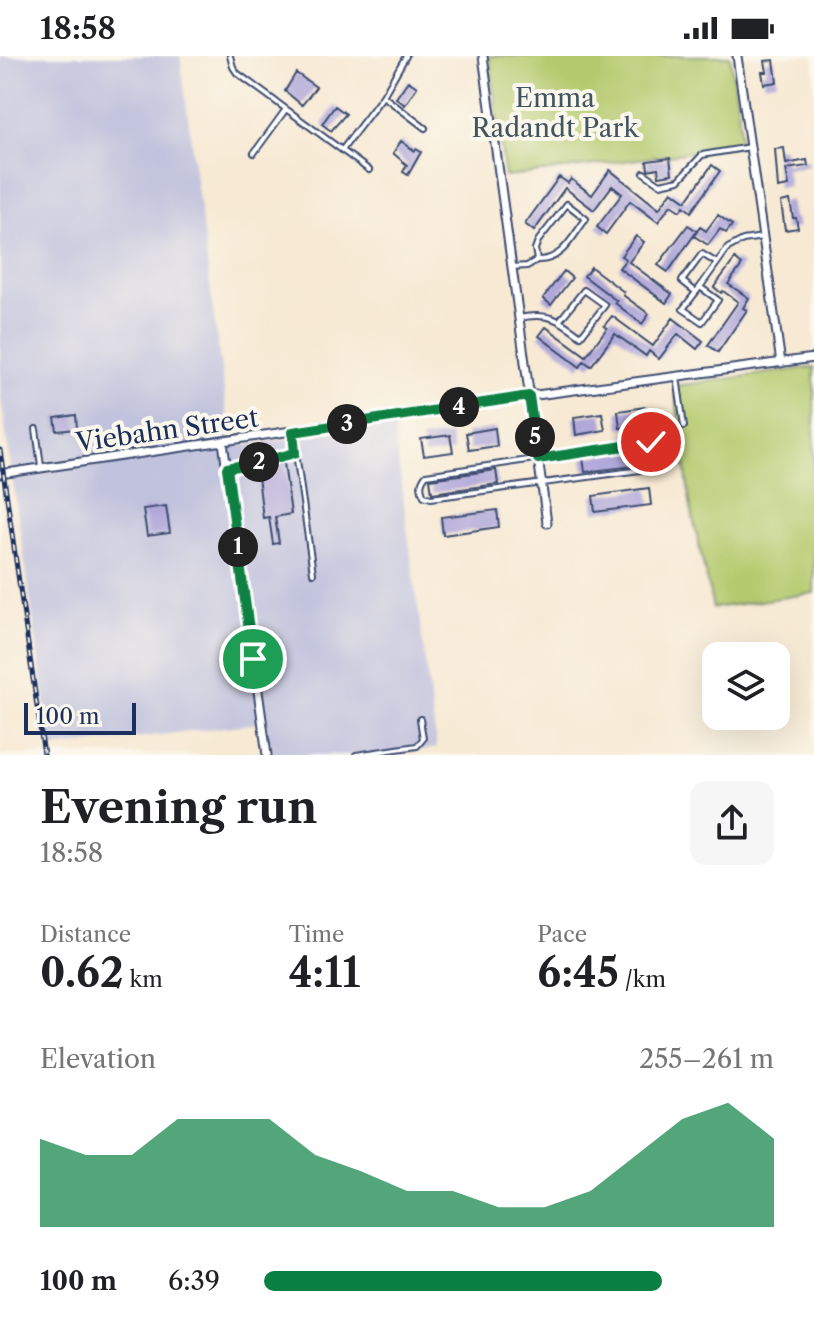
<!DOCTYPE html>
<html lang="en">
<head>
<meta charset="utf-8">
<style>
  :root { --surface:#fff; --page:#f6f6f6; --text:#202124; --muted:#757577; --accent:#0b8043 }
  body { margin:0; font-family:"Libre Caslon Text",serif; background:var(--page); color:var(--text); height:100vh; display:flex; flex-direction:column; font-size:30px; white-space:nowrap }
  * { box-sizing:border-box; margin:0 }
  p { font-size:26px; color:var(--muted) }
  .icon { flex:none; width:44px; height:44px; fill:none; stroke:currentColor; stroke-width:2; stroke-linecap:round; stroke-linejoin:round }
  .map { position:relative; height:699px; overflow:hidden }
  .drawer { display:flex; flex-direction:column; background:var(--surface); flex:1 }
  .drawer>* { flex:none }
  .fabs { position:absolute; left:702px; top:586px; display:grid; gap:16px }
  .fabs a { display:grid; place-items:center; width:88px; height:88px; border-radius:16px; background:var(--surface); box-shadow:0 8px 32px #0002; font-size:40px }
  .scale { position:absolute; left:24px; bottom:20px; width:112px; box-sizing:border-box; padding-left:8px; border:4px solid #1b2f5e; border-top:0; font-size:22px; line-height:28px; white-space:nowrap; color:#1b2f5e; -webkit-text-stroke:6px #fbf7ec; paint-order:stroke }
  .pin { position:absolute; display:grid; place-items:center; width:68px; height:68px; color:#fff; margin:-34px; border:4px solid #fff; border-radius:50%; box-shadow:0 2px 8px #0007 }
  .km { position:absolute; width:40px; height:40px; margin:-20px; border-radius:50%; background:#222; color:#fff; font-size:22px; line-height:40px; text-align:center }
  .round { display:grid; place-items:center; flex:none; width:84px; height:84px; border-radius:16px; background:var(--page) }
  .overview { display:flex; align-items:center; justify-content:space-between; height:136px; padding:0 40px }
  h1 { font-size:44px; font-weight:700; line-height:60px }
  .metrics { display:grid; grid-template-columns:repeat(3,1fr); gap:12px; height:136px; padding:8px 40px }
  .metrics div { display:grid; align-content:center }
  .metrics b { font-size:40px; font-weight:700 }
  .metrics small { font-size:22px; font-weight:400 }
  .metrics p { font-size:22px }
  .chart { height:224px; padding:16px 40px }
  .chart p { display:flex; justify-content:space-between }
  .chart svg { width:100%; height:144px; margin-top:8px; fill:var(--accent); opacity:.7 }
  ul { padding:0 40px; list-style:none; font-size:26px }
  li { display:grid; grid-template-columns:128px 96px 1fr; align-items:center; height:60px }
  li i { height:20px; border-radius:10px; background:var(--accent) }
  .status { display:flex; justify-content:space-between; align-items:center; height:56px; padding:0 40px; background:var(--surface); direction:ltr }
  .status svg { height:22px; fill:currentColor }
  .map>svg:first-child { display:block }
  .industrial { fill:#c1c2dd }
  .green { fill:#b5ca6e; stroke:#687c66; stroke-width:2 }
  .building { fill:#b0a8d9 }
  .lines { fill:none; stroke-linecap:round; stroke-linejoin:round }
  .service-casing { stroke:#3c4b70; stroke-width:8 }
  .minor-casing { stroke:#3c4b70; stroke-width:11 }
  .service { stroke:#fff; stroke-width:4 }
  .minor { stroke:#fff; stroke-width:7 }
  .rail-casing { stroke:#1b2f5e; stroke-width:5 }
  .rail { stroke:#fbf7ec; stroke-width:2; stroke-dasharray:6; stroke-linecap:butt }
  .route-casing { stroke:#fff; stroke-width:16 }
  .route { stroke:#0b8043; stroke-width:10 }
  .labels { text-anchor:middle; stroke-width:8; stroke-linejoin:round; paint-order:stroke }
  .park-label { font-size:26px; fill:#425662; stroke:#fbf7ec }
  .street-label { font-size:26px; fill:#1b2f5e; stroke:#fbf7ec }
</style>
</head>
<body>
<div class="status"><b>18:58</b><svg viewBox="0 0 49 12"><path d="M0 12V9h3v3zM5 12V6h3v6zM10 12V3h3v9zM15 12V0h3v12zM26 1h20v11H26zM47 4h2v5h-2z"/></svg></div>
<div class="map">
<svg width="814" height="699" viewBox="0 0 814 699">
  <rect width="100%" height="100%" fill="#fbf7ec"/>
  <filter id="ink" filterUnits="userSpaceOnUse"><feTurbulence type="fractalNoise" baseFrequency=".0125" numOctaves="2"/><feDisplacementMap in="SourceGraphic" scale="16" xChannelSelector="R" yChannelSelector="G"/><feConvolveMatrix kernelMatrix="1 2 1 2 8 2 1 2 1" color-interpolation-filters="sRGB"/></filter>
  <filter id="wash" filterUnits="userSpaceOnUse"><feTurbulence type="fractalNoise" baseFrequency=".006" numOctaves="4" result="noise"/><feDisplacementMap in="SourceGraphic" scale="32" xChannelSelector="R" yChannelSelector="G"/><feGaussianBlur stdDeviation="1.8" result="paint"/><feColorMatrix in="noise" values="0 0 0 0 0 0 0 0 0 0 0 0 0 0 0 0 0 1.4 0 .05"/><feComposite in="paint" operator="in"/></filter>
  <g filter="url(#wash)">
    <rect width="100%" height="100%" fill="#f7e9d3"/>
    <!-- industrial -->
    <path class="industrial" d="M 0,0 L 180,0 L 231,391 L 393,368 L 437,692 L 392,699 L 271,699 L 266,666 L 52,692 L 0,337 Z"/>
    <!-- green -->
    <path class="green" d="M 489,0 L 730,0 L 739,60 L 740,87 L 736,90 L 505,121 Z
      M 814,311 L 814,537 L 713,552 L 691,453 L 674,330 Z"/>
    <g id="blocks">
      <!-- building -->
      <path class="building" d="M 774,4 L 777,26 L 764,28 L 762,16 L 767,16 L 765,5 Z
        M 296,17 L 316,31 L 302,49 L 285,35 Z
        M 408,25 L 417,31 L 405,49 L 396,42 Z
        M 335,50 L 346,58 L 331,75 L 322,68 Z
        M 401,85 L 415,95 L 416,93 L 421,96 L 408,119 L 403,116 L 407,109 L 393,97 Z
        M 784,92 L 786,108 L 807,104 L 808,110 L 786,113 L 789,130 L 778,132 L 775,93 Z
        M 670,102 L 672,118 L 659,120 L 658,112 L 648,114 L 647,105 Z
        M 712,109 L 720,115 L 691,156 L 684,150 L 680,155 L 671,149 L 658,166 L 630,145 L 606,178 L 597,171 L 622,138 L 612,130 L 594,154 L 565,132 L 534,175 L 525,168 L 559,121 L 568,127 L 571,123 L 592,139 L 610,114 L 659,153 L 672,135 L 686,145 Z
        M 790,144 L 793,162 L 796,162 L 798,172 L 785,174 L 781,146 Z
        M 718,159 L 732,169 L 726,177 L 720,173 L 708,189 L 694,180 L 700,171 L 706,175 Z
        M 688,169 L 697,175 L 668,216 L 658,209 Z
        M 636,180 L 644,186 L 629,206 L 672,238 L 666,247 L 619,212 L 626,203 L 621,200 Z
        M 735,203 L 742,209 L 728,228 L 749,242 L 743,252 L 747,254 L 718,296 L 708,289 L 738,246 L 723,235 L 721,237 L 714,231 Z
        M 591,211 L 624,236 L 623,239 L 649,258 L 642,268 L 615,247 L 617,245 L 584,220 Z
        M 564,215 L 572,222 L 551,249 L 543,242 Z
        M 612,260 L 653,290 L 673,262 L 703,285 L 697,293 L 678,278 L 659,303 L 649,295 L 646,300 L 615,278 L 591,310 L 584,305 L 580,311 L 539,280 L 546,271 L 586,300 L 607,272 L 604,270 Z
        M 646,351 L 649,368 L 620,372 L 618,355 Z
        M 602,357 L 605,374 L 576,379 L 574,361 Z
        M 76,359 L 77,373 L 57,375 L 55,362 Z
        M 495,372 L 497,390 L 469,394 L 466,377 Z
        M 450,379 L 453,396 L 424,400 L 421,383 Z
        M 648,392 L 650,408 L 585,416 L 583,402 Z
        M 284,407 L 291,458 L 275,461 L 279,487 L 273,488 L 269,461 L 263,462 L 257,412 Z
        M 496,414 L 498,428 L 432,437 L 430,423 Z
        M 649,432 L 651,449 L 595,456 L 593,440 Z
        M 166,450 L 170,477 L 147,480 L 143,453 Z
        M 497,454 L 499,471 L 443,479 L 441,461 Z"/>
    </g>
  </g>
  <g filter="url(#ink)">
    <use href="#blocks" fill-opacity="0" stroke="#3c4b70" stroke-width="2"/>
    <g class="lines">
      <defs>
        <path id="service" d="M 230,0 L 233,11 L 237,17 L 369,114
          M 383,40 L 425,72
          M 342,94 L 383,40 L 406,0
          M 254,97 L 286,53
          M 644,117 L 660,128 L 679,124 L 702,99 L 750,91
          M 512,211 L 527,210 L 537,204 L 535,193 L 538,185 L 567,148 L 586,163 C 572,181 562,205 537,204
          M 700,231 L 718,244 L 702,266 L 683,253 L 700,231 L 728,192 L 743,184 L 763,181
          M 696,236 L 682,225 L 702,198 L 717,207
          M 519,262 C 548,256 559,263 581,280 L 605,249 L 584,234 L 560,264
          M 677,321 L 684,370
          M 36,373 L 41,410
          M 293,376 L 313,517
          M 651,386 C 662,394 665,402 655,412 L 431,442 L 424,440 C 420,431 420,427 426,419 Z
          M 227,412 L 256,407 L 294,397
          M 356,699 L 417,690 L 423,683 L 420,663"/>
        <path id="minor" d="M 483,0 L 547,467
          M 737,0 L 781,307
          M 223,386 L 267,699
          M 0,418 L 529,340 L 814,302"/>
      </defs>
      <!-- service casing -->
      <use href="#service" class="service-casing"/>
      <!-- minor casing -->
      <use href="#minor" class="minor-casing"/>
      <!-- service -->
      <use href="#service" class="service"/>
      <!-- minor -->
      <use href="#minor" class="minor"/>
      <defs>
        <path id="rail" d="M 0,394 L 44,699"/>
      </defs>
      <!-- rail casing -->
      <use href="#rail" class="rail-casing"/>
      <!-- rail -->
      <use href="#rail" class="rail"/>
    </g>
  </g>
  <g class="lines" filter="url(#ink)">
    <defs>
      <path id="route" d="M 253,603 L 227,412 L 256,407 L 295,397 L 293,376 L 529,340 L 538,403 L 651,386"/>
    </defs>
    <!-- route casing -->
    <use href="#route" class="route-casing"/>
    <!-- route -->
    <use href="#route" class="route"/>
  </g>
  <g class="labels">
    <!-- park labels -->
    <g class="park-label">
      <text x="555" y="51">Emma<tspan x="555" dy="30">Radandt Park</tspan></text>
    </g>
    <!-- street labels -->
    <g class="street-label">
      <text transform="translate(167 374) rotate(-8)" y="9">Viebahn Street</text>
    </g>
  </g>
</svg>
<div class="fabs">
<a><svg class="icon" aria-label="layers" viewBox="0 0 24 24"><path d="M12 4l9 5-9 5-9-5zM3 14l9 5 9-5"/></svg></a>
</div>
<div class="scale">100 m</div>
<div class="pin" style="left:253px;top:603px;background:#1e9e55"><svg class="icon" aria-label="arrive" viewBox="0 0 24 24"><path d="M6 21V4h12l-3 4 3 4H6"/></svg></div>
<div class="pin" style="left:651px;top:386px;background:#d93025"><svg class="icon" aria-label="check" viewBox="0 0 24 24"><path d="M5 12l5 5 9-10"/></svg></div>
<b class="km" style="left:238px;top:491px">1</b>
<b class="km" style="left:259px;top:406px">2</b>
<b class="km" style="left:347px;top:368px">3</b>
<b class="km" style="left:459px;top:351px">4</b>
<b class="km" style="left:535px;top:381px">5</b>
</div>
<section class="drawer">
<div class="overview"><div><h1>Evening run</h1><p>18:58</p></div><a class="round"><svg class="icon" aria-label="share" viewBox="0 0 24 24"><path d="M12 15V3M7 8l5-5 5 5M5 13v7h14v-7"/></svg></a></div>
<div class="metrics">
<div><p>Distance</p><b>0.62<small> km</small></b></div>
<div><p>Time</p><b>4:11</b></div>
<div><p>Pace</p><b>6:45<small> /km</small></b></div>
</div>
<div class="chart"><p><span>Elevation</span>255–261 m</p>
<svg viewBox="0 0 160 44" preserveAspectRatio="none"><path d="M0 44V17L10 22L20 22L30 11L40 11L50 11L60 22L70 27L80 33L90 33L100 38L110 38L120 33L130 22L140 11L150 6L160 17V44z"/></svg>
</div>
<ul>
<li><b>100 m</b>6:39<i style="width:78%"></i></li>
</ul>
</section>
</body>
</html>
